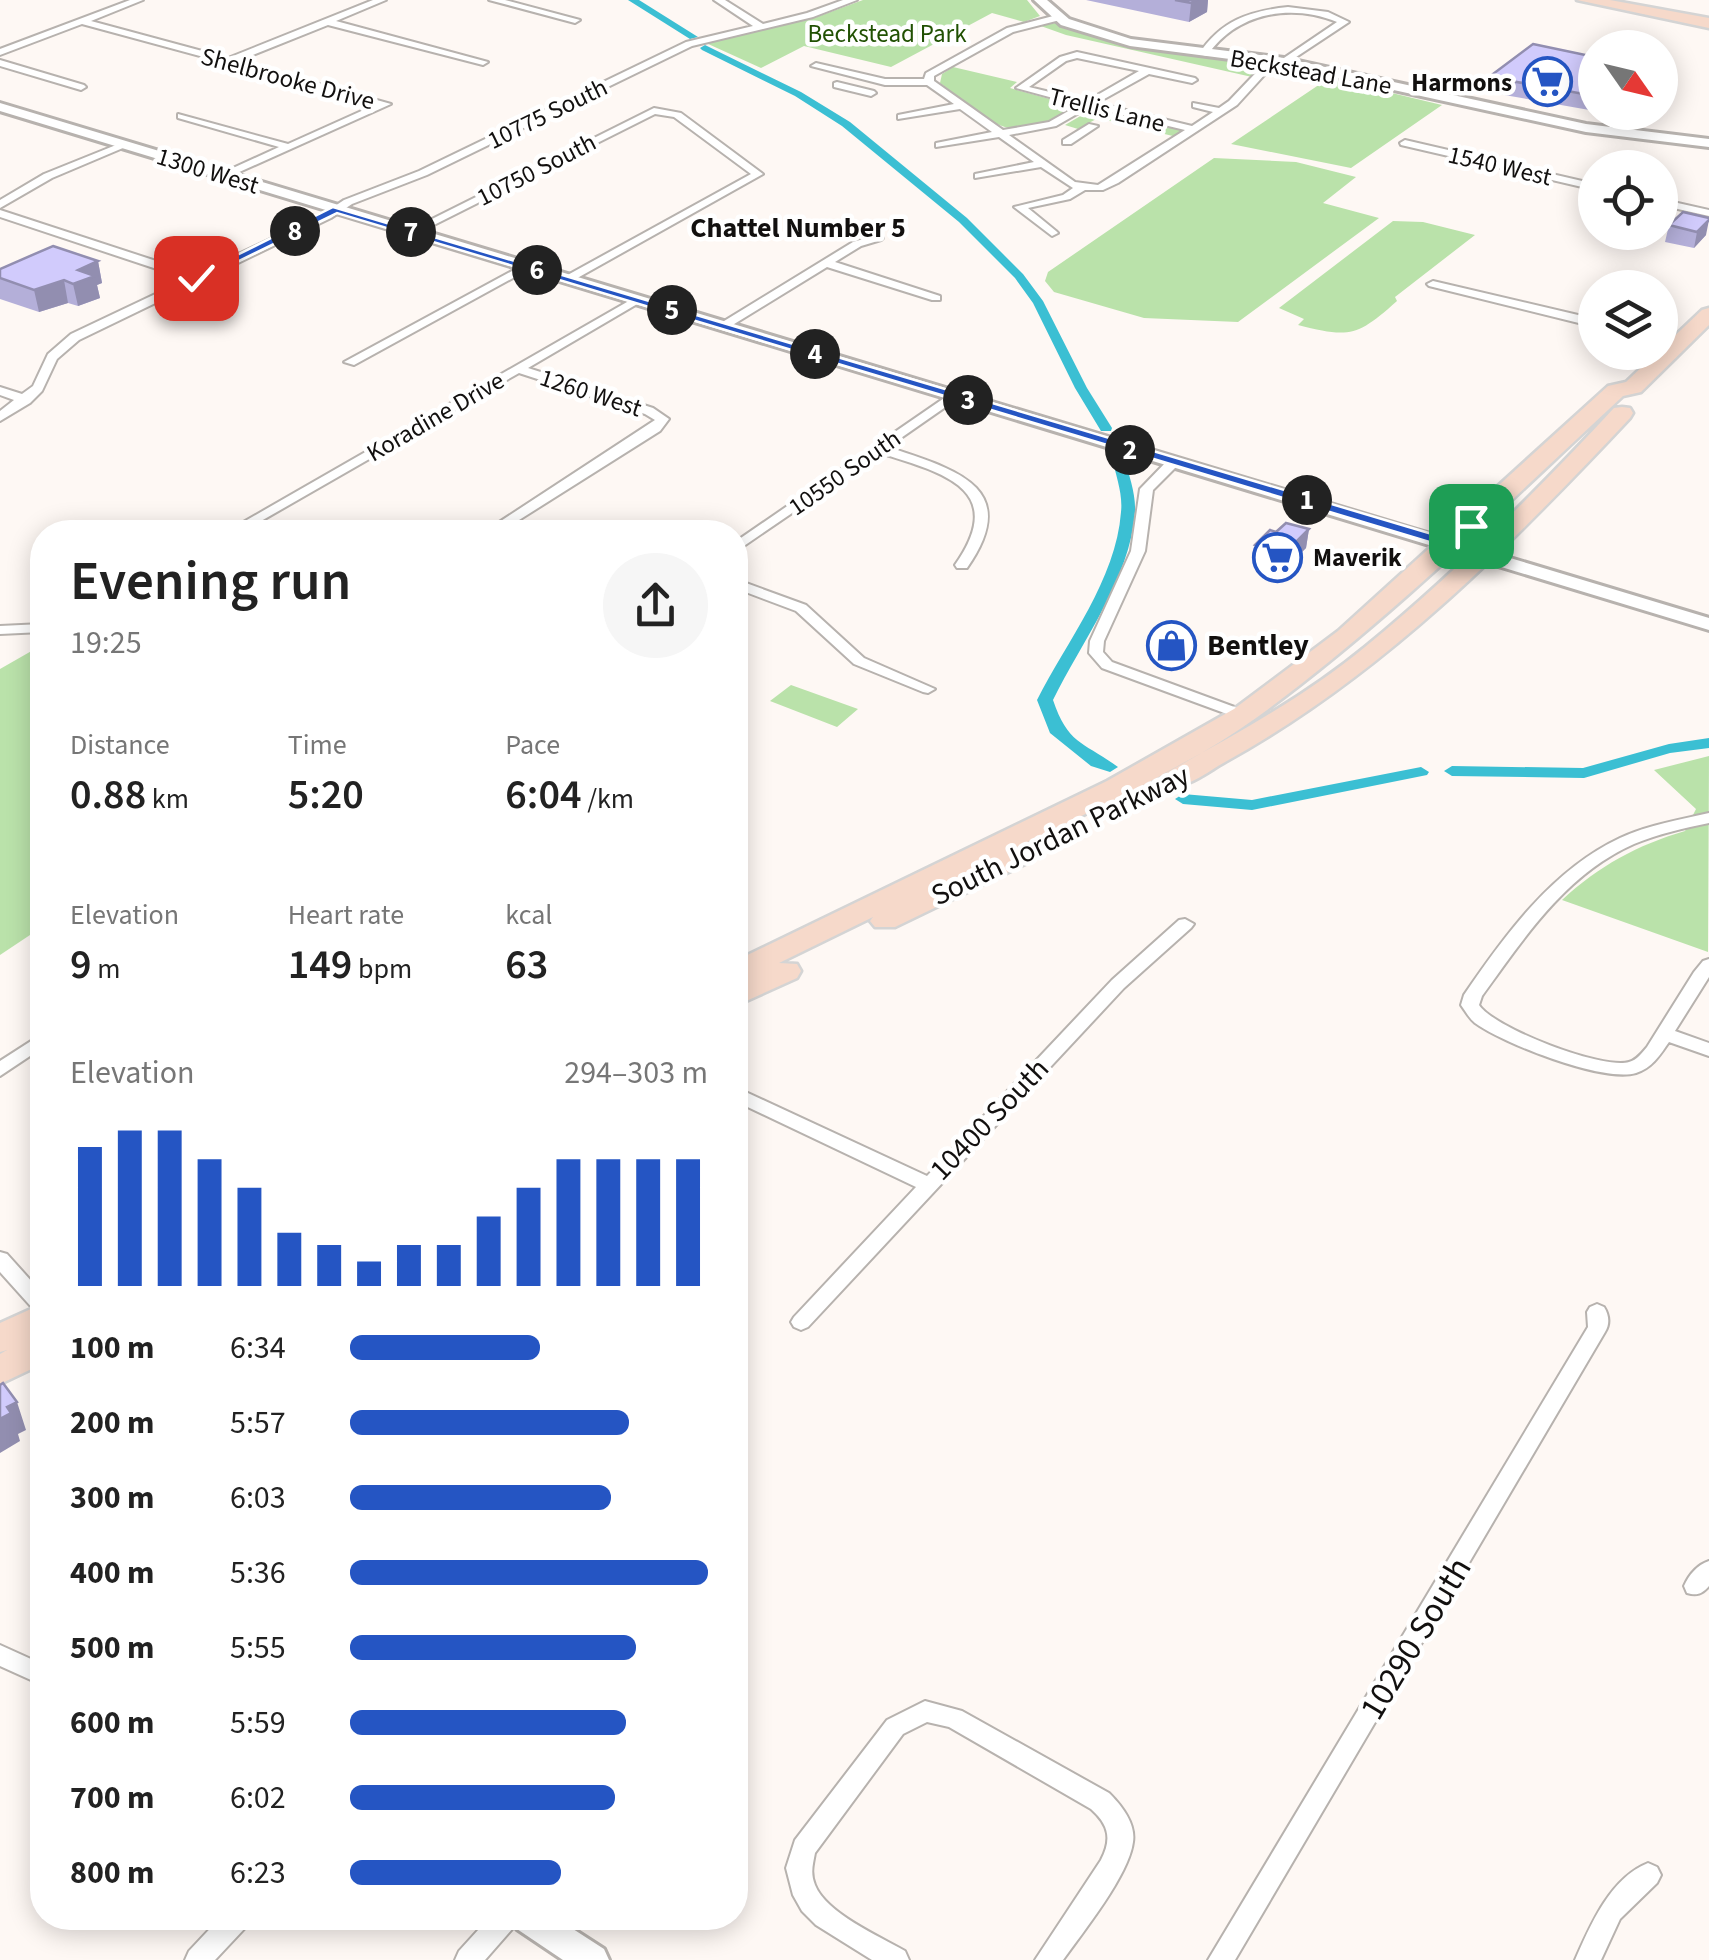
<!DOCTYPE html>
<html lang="en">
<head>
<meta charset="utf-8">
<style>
  :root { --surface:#fff; --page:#f6f6f6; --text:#222; --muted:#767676; --accent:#2555c3 }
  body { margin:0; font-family:"Source Sans 3",sans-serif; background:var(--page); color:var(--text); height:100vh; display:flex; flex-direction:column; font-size:38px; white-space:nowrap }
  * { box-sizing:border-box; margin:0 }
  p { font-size:32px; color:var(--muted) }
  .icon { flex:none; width:55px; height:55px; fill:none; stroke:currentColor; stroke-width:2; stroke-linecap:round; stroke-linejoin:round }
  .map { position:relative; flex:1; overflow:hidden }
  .panel { position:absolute; left:30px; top:520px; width:718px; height:1410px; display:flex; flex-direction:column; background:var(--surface); border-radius:40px; box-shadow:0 5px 25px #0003 }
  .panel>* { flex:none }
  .needle { width:65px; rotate:124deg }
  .fabs { position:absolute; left:1578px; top:30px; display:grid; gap:20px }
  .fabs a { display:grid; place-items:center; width:100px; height:100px; border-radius:50%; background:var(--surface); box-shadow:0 5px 25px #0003; font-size:50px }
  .pin { position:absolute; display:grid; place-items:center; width:85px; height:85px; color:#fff; margin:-42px; border-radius:20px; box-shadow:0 5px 15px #0006 }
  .km { position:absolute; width:50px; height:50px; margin:-25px; border-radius:50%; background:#222; color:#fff; font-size:28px; line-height:50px; text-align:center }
  .round { display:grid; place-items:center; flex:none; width:105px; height:105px; border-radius:52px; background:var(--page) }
  .headline { display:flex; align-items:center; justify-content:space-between; height:170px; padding:0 40px }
  h1 { font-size:55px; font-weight:600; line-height:75px }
  .stats { display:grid; grid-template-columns:repeat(3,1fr); gap:15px; height:170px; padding:10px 40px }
  .stats div { display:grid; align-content:center }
  .stats b { font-size:42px; font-weight:600 }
  .stats small { font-size:28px; font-weight:400 }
  .stats p { font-size:28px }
  .chart { height:280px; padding:20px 40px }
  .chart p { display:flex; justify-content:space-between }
  .chart svg { width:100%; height:180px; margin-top:10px; stroke:var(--accent); stroke-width:6 }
  ul { padding:0 40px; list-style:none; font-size:32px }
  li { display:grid; grid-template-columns:160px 120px 1fr; align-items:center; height:75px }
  li i { height:25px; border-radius:12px; background:var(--accent) }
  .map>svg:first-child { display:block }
  .green { fill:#bae2aa }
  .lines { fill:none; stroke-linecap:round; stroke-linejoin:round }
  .canal { fill:#3bbfd3; fill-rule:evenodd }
  .minor-casing { stroke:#b7b2ae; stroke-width:4 }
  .tertiary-casing { stroke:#b7b2ae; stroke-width:6 }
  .primary-casing { stroke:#d4d4d4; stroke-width:5 }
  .minor { fill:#fff; fill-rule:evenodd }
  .tertiary { fill:#fff; fill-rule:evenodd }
  .primary { fill:#f6d9ca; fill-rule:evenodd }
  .wall { fill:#b4afd9 }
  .shaded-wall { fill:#928eb0 }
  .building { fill:#d1cbfc; stroke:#928eb0; stroke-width:2.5 }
  .route { fill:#2555c3; stroke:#fff; stroke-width:2.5 }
  .labels { text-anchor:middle; stroke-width:9; stroke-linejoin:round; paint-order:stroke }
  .far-park-label { font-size:25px; fill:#215103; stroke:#fff }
  .far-street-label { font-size:25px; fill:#12100f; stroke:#fff }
  .far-poi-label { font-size:25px; font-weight:bold; fill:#12100f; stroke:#fff; text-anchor:end }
  .far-neighbourhood-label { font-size:28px; font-weight:bold; fill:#12100f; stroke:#fff }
  .poi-label { font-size:30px; font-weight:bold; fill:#12100f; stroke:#fff; text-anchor:start }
  .street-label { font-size:30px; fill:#12100f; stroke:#fff }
  .near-street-label { font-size:35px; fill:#12100f; stroke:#fff }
</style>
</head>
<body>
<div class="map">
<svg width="1709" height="1960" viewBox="0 0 1709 1960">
  <rect width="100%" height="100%" fill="#fef8f4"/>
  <!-- green -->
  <path class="green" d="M 863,0 L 1027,0 L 1040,16 L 1024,22 L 992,13 L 891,67 L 804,46 L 761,68 L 706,43 L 814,18 Z
    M 1056,23 L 1095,37 L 1155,51 L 1248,61 L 1261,67 L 1252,77 L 1066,35 L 1038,25 Z
    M 953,67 L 1017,82 L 1010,88 L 1079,107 C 1006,147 1000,128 940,83 L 942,74 Z
    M 1329,78 L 1442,105 L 1351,168 L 1231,144 Z
    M 1101,110 L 1182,129 L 1183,131 L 1177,137 L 1098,118 L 1078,129 L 1065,125 L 1089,111 Z
    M 1214,158 L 1296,162 L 1356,177 L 1323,203 L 1379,218 L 1238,322 L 1144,318 L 1054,292 L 1045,281 L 1048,272 Z
    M 1393,221 L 1423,222 L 1475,235 L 1395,297 L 1397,301 C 1357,337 1349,338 1298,325 L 1304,319 L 1279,308 Z
    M 42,645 L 42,927 L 0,955 L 0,669 Z
    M 791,685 L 858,709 L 837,727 L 770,701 Z
    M 1709,756 L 1708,952 L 1562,900 C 1599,866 1637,845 1685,831 L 1696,809 L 1654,770 Z"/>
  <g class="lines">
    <!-- canal -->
    <path class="canal" d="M 628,0 L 639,0 L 698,37 L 690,39 Z
      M 705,45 L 801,92 L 850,122 L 967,218 L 1023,274 L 1043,301 L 1087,388 L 1112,428 L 1111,431 L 1101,431 L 1075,388 L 1033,303 L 1015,278 L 959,222 L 842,126 L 795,96 L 702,50 L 700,48 Z
      M 1118,454 L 1124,458 C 1129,475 1136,494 1135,512 C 1130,579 1082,641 1053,700 C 1068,745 1084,742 1118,767 L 1110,772 L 1091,766 L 1050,733 L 1037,700 C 1067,641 1116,580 1121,512 C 1123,494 1116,476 1112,458 Z
      M 1709,738 L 1709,748 L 1670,753 L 1584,778 L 1452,776 L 1444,771 L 1452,766 L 1583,768 L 1669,744 Z
      M 1421,767 L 1429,772 L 1427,775 L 1252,810 L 1183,804 L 1175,799 L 1183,794 L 1252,800 Z"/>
    <defs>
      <path id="minor" d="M 130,0 L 143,0 L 91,21 L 228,58 L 373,0 L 386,0 L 336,21 L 488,62 L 483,65 L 328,25 L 238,61 L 391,104 L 226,178 L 222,177 L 222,173 L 279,147 L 178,118 L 178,114 L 288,144 L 377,104 L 82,24 L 0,55 L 0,49 Z
        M 489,0 L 505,0 L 580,20 L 575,23 Z
        M 714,0 L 725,0 L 763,24 L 807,13 L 843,0 L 857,0 L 813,17 L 692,46 L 427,175 L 352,204 L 331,218 L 79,340 L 57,359 L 42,391 L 30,403 L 0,421 L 0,411 L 14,400 L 0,395 L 0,387 L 22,394 L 33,386 L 48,354 L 71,334 L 187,279 L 0,217 L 0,210 L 196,274 L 323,214 L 344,200 L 419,171 L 686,42 L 753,26 Z
        M 1288,7 L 1328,12 L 1349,22 L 1284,65 L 1279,62 L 1281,60 L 1337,22 C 1290,3 1236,13 1207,56 L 1199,54 C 1221,21 1249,11 1288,7 Z
        M 1057,15 L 1062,18 L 1060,20 L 1013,32 L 934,76 L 934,81 L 1003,130 L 1049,122 L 1079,105 L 1016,88 L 1060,57 L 1077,52 L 1195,78 L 1197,80 L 1192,83 L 1149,74 L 1097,103 L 1192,126 L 1213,112 L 1193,107 L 1193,103 L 1219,108 L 1229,101 L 1270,58 L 1278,60 L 1237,105 L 1118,183 L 1103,190 L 1085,190 L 1070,199 L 1028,208 L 1056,231 L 1058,233 L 1052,236 L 1014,207 L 1063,195 L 1073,188 L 1041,167 L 975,178 L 975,174 L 1034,162 L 999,137 L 936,147 L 936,143 L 992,132 L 960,109 L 898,119 L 898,115 L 954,104 L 927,85 L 885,85 L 811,66 L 816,63 L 885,79 L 924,79 L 926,73 L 1007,28 ZM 1077,58 L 1139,71 L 1087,101 L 1029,87 L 1066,61 ZM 1089,107 L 1185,130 L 1098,185 L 1075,182 L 1009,135 L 1056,126 Z
        M 0,60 L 84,85 L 86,87 L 81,90 L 0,66 Z
        M 837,82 L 874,91 L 876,93 L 871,96 L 834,87 L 834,83 Z
        M 654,108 L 681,113 L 763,174 L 572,281 L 564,281 L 564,277 L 751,174 L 674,117 L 655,114 L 416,234 L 406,232 Z
        M 1089,124 L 1098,126 L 1071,144 L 1063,144 L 1063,140 Z
        M 1405,140 L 1595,184 L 1595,190 L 1401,145 L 1400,143 Z
        M 121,143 L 130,145 L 52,178 L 0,208 L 0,200 L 44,174 Z
        M 1660,199 L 1709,210 L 1709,216 L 1660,205 Z
        M 877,235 L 883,238 L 881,240 L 861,246 L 835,262 L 940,296 L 940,300 L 932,300 L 827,267 L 726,329 L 716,326 L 853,242 Z
        M 523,265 L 533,267 L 354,365 L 344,362 Z
        M 1433,281 L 1595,319 L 1595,327 L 1429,286 L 1427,284 Z
        M 634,298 L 644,300 L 528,368 L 653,408 L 669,419 L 660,431 L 500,532 L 484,532 L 655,420 L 645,414 L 519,373 L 242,532 L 226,532 Z
        M 1660,335 L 1685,341 L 1687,344 L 1681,348 L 1660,343 Z
        M 953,392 L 959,396 L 957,399 L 888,447 C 954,469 1024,487 967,568 L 957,568 L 955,565 C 1009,488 942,473 880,453 L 735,552 L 735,542 Z
        M 1174,458 L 1181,462 L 1153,490 L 1145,551 L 1104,641 L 1103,652 L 1112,662 L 1248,712 L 1251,715 L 1248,718 L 1238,718 L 1102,668 L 1089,653 L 1090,641 L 1131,551 L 1140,489 L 1169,459 Z
        M 735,579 L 806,605 L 864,658 L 935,689 L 928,693 L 923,692 L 854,664 L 796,611 L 735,588 Z
        M 42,624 L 42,632 L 0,634 L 0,626 Z
        M 1709,813 L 1709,823 C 1684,828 1658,834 1634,844 C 1566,874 1524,938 1482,996 L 1479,1005 C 1494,1028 1602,1070 1629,1062 C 1637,1060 1642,1053 1647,1047 L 1694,972 L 1703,961 L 1709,959 L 1709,977 L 1675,1031 L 1709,1043 L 1709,1056 L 1669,1042 C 1660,1055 1652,1068 1636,1073 C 1604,1083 1502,1043 1475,1023 C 1469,1018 1466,1012 1461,1005 L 1464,995 C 1505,935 1552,870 1620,838 C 1648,825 1679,820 1709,813 Z
        M 1185,919 L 1194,924 L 1191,928 L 1124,988 L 808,1327 L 801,1330 L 794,1327 L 791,1322 L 794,1317 L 916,1187 L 735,1101 L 735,1087 L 927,1176 L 1112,980 L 1179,920 Z
        M 42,1034 L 42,1048 L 0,1076 L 0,1061 Z
        M 0,1252 L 7,1254 L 42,1293 L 42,1313 L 35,1311 L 0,1272 Z
        M 1597,1304 L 1604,1307 C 1609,1315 1610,1324 1605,1332 L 1235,1960 L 1208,1960 L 1588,1327 L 1587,1312 L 1590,1307 Z
        M 1709,1561 L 1709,1586 C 1702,1594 1697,1596 1687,1593 L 1684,1586 C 1689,1575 1697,1565 1709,1561 Z
        M 0,1645 L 42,1664 L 42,1685 L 0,1666 Z
        M 925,1701 L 962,1711 L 1109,1793 C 1121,1805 1136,1823 1133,1842 C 1129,1875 1083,1932 1063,1960 L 1035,1960 L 1101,1860 C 1112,1839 1109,1825 1091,1809 L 949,1727 L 927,1722 L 903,1734 L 815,1853 C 813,1864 810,1873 815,1885 C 826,1913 879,1936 905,1951 L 909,1960 L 872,1960 L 816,1925 L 802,1911 L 793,1895 L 786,1868 L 795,1840 L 887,1720 Z
        M 1648,1863 L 1657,1867 L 1661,1875 L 1657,1883 L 1620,1919 L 1601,1960 L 1575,1960 C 1590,1926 1610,1878 1648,1863 Z
        M 220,1918 L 250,1918 L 246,1927 L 215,1960 L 185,1960 L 189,1951 Z
        M 489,1918 L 518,1918 L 514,1927 L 485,1960 L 455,1960 L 459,1951 Z"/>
      <path id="tertiary" d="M 1034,0 L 1047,0 L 1069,19 L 1131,39 L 1284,58 L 1586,124 L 1709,139 L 1709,147 L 1586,132 L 1284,66 L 1130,46 L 1061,25 Z
        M 0,103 L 1709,618 L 1709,630 L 0,111 Z
        M 513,1918 L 556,1918 L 604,1949 L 609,1960 L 563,1960 L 517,1929 Z"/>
      <path id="primary" d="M 1577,0 L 1610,0 L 1709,18 L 1709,28 Z
        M 1709,308 L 1709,325 L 1641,392 L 1623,396 C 1504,506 1388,622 1256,718 C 1183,770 1088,812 1007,852 L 1025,852 L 1029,858 L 1025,864 L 895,927 L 875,927 L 870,921 L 873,917 L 779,963 L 797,964 L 801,971 L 797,978 L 735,1006 L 735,984 L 741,981 L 735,983 L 735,961 L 1107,781 L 1234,709 L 1338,631 L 1608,386 L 1626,382 L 1702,310 Z
        M 1622,407 L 1630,408 L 1633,413 L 1630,418 C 1509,547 1381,676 1225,762 C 1207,772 1185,791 1163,786 L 1159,780 L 1163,774 C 1233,736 1303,698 1365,647 C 1453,575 1536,492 1614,408 Z
        M 42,1304 L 42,1333 L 34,1337 L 42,1335 L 42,1364 L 0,1384 L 0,1354 L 7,1350 L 0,1352 L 0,1323 Z"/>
    </defs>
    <!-- minor casing -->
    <use href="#minor" class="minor-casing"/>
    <!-- tertiary casing -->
    <use href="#tertiary" class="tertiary-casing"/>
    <!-- primary casing -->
    <use href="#primary" class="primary-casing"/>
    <!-- minor -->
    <use href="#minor" class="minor"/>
    <!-- tertiary -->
    <use href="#tertiary" class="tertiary"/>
    <!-- primary -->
    <use href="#primary" class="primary"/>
  </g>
  <!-- wall -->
  <path class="wall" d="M 1086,0 L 1208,0 L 1207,12 L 1189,22 Z
    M 1595,57 L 1595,111 L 1487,92 L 1489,77 Z
    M 1683,212 L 1706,235 L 1694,248 L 1665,242 L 1669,225 Z
    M 98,261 L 102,283 L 97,285 L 100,298 L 78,306 L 68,303 L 39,312 L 0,299 L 0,269 Z
    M 1309,529 L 1306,548 L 1282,572 L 1253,563 L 1255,545 L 1276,532 Z"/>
  <!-- shaded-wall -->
  <path class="shaded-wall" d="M 1196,0 L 1208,0 L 1207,12 L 1189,22 L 1191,3 Z
    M 1709,220 L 1706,235 L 1694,248 L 1697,232 Z
    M 98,261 L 102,283 L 97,285 L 100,298 L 78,306 L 73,284 L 78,270 Z
    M 64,280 L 68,303 L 39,312 L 34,290 Z
    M 1309,529 L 1306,548 L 1282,572 L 1284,554 Z
    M 17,1402 L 26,1430 L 18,1434 L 20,1441 L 0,1453 L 0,1419 L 7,1407 Z"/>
  <!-- building -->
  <path class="building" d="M 1175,0 L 1196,0 L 1191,3 Z
    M 1533,44 L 1595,57 L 1595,96 L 1489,77 Z
    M 1683,212 L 1709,218 L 1709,220 L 1697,232 L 1669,225 Z
    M 53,246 L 98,261 L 78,270 L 95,276 L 73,284 L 64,280 L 34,290 L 0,278 L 0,269 Z
    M 1286,523 L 1309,529 L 1284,554 L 1255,545 L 1270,530 L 1276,532 Z
    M 3,1383 L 17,1402 L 7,1407 L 11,1413 L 0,1419 L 0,1385 Z"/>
  <!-- route -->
  <path class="route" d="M 333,207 L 1449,539 L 1467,523 L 1477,526 L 1455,547 L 1446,547 L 337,213 L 200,280 L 191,278 Z"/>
  <!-- icons -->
  <defs>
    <symbol id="supermarket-ring" viewBox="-11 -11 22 22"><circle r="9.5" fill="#fff" stroke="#2555c3" stroke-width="1.5"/><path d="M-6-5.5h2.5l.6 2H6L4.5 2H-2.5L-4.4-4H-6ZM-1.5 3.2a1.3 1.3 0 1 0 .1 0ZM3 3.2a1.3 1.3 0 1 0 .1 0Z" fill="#2555c3"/></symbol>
    <symbol id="shop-ring" viewBox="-11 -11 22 22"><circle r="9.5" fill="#fff" stroke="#2555c3" stroke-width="1.5"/><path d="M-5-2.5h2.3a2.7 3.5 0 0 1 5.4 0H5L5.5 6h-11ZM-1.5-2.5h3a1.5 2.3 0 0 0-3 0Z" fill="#2555c3"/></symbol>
  </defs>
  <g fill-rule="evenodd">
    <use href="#supermarket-ring" x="1520" y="54" width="55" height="55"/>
    <use href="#supermarket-ring" x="1250" y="530" width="55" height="55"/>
    <use href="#shop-ring" x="1144" y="618" width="55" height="55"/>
  </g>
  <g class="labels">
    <!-- far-park labels -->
    <g class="far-park-label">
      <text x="887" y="42">Beckstead Park</text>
    </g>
    <!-- far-street labels -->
    <g class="far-street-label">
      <text transform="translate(1311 71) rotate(10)" y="9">Beckstead Lane</text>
      <text transform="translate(288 78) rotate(15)" y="9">Shelbrooke Drive</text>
      <text transform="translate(1107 109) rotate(14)" y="9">Trellis Lane</text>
      <text transform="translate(547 113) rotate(-26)" y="9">10775 South</text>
      <text transform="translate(1500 165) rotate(13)" y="9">1540 West</text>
      <text transform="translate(536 169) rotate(-27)" y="9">10750 South</text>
      <text transform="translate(208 170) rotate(17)" y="9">1300 West</text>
      <text transform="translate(591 392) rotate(18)" y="9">1260 West</text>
      <text transform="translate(435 416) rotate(-30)" y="9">Koradine Drive</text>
      <text transform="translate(844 472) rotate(-35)" y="9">10550 South</text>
    </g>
    <!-- far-poi labels -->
    <g class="far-poi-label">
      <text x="1512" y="91">Harmons</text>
      <text x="1313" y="566" text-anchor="start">Maverik</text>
    </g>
    <!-- far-neighbourhood labels -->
    <g class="far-neighbourhood-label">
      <text x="798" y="237">Chattel Number 5</text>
    </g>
    <!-- poi labels -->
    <g class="poi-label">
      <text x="1207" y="655">Bentley</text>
    </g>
    <!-- street labels -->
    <g class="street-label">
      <text transform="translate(1060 835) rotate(-26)" y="10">South Jordan Parkway</text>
      <text transform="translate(989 1119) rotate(-46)" y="10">10400 South</text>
    </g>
    <!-- near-street labels -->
    <g class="near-street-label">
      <text transform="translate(1415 1638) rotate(-59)" y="12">10290 South</text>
    </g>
  </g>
</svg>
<div class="fabs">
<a><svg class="needle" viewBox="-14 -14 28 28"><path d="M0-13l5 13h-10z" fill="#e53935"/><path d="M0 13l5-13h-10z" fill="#767676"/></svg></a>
<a><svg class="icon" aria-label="locate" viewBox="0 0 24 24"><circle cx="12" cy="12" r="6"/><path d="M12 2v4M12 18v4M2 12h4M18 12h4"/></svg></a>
<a><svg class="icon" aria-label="layers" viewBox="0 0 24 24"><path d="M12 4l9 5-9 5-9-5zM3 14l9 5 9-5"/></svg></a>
</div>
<div class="pin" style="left:1471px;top:526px;background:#1e9e55"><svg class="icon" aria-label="arrive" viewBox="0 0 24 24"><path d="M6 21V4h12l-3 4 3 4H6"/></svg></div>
<div class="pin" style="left:196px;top:278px;background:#d93025"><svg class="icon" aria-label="check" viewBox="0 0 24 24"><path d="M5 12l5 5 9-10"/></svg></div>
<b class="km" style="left:1307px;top:500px">1</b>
<b class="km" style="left:1130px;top:450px">2</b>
<b class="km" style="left:968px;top:400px">3</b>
<b class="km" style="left:815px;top:354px">4</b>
<b class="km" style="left:672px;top:310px">5</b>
<b class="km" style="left:537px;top:270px">6</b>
<b class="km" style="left:411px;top:232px">7</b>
<b class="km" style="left:295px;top:231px">8</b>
<section class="panel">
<div class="headline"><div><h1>Evening run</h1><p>19:25</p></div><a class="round"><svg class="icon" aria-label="share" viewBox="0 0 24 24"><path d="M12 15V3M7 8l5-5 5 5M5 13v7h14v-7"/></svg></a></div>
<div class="stats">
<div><p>Distance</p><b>0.88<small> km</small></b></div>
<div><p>Time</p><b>5:20</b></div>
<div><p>Pace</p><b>6:04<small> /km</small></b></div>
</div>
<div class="stats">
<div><p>Elevation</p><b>9<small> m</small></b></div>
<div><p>Heart rate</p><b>149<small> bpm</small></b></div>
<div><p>kcal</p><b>63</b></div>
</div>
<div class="chart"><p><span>Elevation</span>294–303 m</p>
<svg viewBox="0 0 160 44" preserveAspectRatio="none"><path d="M5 44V10M15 44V6M25 44V6M35 44V13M45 44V20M55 44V31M65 44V34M75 44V38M85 44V34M95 44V34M105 44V27M115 44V20M125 44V13M135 44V13M145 44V13M155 44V13"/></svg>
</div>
<ul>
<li><b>100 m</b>6:34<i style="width:53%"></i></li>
<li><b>200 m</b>5:57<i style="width:78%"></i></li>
<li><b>300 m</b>6:03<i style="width:73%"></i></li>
<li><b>400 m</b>5:36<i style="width:100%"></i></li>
<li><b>500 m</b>5:55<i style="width:80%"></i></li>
<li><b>600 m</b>5:59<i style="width:77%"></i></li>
<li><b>700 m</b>6:02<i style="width:74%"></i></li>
<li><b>800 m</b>6:23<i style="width:59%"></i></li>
</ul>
</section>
</div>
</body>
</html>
